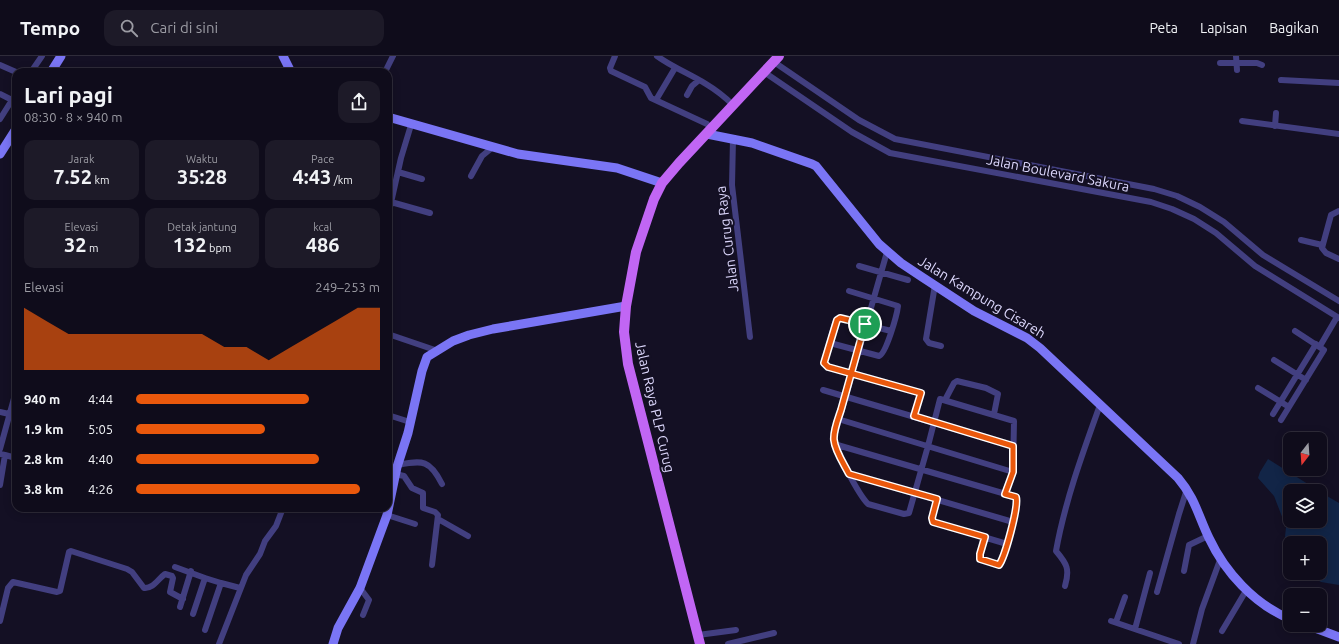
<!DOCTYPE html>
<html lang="id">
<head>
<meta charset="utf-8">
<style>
  :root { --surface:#0f0c1b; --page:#1d1a28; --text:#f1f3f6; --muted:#9b9ba3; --line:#2f2c3a; --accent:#ea580c }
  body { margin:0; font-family:Ubuntu,sans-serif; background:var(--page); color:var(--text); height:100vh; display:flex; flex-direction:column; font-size:15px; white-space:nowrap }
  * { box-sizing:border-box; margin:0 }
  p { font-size:13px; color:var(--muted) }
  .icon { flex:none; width:22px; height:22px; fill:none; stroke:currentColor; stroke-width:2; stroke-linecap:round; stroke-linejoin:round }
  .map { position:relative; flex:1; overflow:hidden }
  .panel { position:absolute; left:12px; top:12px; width:380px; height:444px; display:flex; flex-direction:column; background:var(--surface); border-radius:12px; box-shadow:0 2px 10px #0003,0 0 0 1px var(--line) }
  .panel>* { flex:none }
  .needle { width:26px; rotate:197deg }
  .controls { position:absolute; left:1283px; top:376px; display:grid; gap:8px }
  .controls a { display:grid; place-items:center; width:44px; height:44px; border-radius:8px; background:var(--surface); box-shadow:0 2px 10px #0003,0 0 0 1px var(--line); font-size:20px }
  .pin { position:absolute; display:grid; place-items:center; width:34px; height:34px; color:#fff; margin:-17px; border:2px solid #fff; border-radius:50%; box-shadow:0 1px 4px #0007 }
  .round { display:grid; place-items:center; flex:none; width:42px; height:42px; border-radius:12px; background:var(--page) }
  .summary { display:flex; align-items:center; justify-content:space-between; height:68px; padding:0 12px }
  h1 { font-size:22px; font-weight:600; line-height:30px }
  .metrics { display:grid; grid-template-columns:repeat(3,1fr); gap:6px; height:68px; padding:4px 12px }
  .metrics div { display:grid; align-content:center; border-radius:10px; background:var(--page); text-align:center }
  .metrics b { font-size:20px; font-weight:600 }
  .metrics small { font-size:11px; font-weight:400 }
  .metrics p { font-size:11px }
  .chart { height:112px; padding:8px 12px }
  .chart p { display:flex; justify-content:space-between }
  .chart svg { width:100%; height:72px; margin-top:4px; fill:var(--accent); opacity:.7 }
  ul { padding:0 12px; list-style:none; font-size:13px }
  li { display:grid; grid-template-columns:64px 48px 1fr; align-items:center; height:30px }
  li i { height:10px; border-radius:5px; background:var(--accent) }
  header { display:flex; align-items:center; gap:24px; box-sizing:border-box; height:56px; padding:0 20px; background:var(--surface); border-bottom:1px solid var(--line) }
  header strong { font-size:19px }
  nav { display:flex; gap:22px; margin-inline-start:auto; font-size:14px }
  .search { width:280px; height:36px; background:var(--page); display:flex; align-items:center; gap:10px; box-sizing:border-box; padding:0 14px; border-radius:12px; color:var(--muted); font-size:15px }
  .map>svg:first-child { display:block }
  .water { fill:#122547 }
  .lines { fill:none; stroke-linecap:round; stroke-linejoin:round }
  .street { stroke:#423f80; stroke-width:6 }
  .secondary { stroke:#7a75f5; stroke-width:9 }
  .primary { stroke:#c166f4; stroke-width:10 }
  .route-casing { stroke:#fff; stroke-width:8 }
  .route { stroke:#ea580c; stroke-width:5 }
  .labels { text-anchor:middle; stroke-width:4; stroke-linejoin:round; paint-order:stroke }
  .street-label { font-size:14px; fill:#dcd7fc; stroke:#141024 }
</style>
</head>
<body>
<header>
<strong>Tempo</strong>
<div class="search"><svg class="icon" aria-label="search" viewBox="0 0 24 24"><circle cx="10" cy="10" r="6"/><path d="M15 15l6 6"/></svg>Cari di sini</div>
<nav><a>Peta</a><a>Lapisan</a><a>Bagikan</a></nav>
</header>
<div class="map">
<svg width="1339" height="588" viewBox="0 0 1339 588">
  <rect width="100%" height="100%" fill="#141024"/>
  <!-- water -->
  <path class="water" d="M 1268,403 L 1319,435 L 1290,435 L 1290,465 L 1320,465 L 1320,436 L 1339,447 L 1339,529 L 1321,526 L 1306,517 L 1320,517 L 1320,487 L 1290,487 L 1290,507 L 1286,504 L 1284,491 L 1286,471 L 1274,440 L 1258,422 L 1260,416 Z"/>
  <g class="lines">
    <!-- street -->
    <path class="street" d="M 615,0 L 610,12 L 611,15 L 645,31 L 651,42 L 707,68 L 711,73
      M 657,0 C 672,11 690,18 706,28 C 716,34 725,41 733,49
      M 1236,0 L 1237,14
      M 774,6 L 859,64 L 895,83 L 1154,133 L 1177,140 L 1200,151 L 1224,166 L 1263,199 L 1339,245
      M 1220,7 L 1257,7 L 1262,9
      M 0,9 L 16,16
      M 31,16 L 42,0
      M 385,16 L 393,0
      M 764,16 L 852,76 L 890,97 L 1151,146 L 1172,153 L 1194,163 L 1216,177 L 1255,210 L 1339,262
      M 1281,24 L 1339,27
      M 0,38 L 16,46
      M 687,39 L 692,30 L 699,24
      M 656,44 L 675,12
      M 0,63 L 12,44
      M 1242,65 L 1339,78
      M 1275,70 L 1276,57
      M 733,83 L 732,129 L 750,281
      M 398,116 L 422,123
      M 471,120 L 482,100 L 493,91
      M 391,146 L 430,157
      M 1339,155 L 1331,159 L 1322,192 L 1326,197 L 1339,203
      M 388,160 L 401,102 L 411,69
      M 1301,184 L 1322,189
      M 887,196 L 834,381 C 834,393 859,439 868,448 L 904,458 L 909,457 L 928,390 L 940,343 L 1014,365 L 1013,416
      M 859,210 L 908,224
      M 935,229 L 926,283 L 929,287 L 941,290
      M 891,275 L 840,262 L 835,267 L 824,307 L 828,311 L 921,337 L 914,360
      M 388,278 L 435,294
      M 830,287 L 879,300 C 886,298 897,259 898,250 L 849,235
      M 1320,290 L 1337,261
      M 1274,304 L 1306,324
      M 1258,332 L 1289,351
      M 823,334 L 1013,390
      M 945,344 L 954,327 L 957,325 L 986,332 L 998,338 L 994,358
      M 0,356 L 9,358
      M 1273,358 L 1316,288
      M 388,359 L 410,366
      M 838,363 L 1013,416 L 1005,438
      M 1281,364 L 1324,294 L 1295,275
      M 834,388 L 1016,441 C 1019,450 1005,501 999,509 L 980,503 L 980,498 L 985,481
      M 0,393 L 16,335
      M 0,398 L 5,399 L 0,429
      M 5,399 L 16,402
      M 398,409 C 423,404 430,404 442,428
      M 395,418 L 404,420 L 412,432 L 423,437 L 423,452 L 435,456 L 438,459 L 432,509
      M 849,418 L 1013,466
      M 937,443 L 932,462 L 933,466 L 1007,488
      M 387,459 L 415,468
      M 438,463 L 468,480
      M 175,511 L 205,522
      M 1184,515 L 1189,489 L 1208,480
      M 1065,530 C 1070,513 1067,508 1056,495 C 1065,445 1083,396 1100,349
      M 360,532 L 369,544 L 363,559
      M 1157,536 L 1179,458 L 1187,433
      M 180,551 L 191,515
      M 193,558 L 205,522 L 221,527
      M 0,565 L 8,532 L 13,526 L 57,536 L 60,535 L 69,496 L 71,495 L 127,513 L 132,516 L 144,532 C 153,533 158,523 165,518 L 172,520 L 173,522 L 170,536 L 183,543
      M 1111,565 L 1179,588
      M 1116,566 L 1125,541
      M 1135,573 L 1150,517
      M 205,574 L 221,527 L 240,532
      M 1222,575 L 1247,533
      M 698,579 L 736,574
      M 219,588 L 246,519 L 260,498 L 265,485 L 276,470 L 283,452
      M 728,588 L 774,577
      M 1193,588 L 1202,553 L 1220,504"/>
    <!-- secondary -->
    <path class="secondary" d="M 283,0 L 291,16
      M 51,16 L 61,0
      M 388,61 L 518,98 L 617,112 L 662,127
      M 707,78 L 752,87 L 812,108 L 816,110 L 879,188 L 901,207 L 922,221 L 974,255 L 1027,282 L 1040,292 L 1178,422 C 1195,442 1198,459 1209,482 C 1225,516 1254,548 1290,563
      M 0,98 L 16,73
      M 1307,569 L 1339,581
      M 333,588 L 338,572 L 360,532 L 387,459 L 397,411 L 408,377 L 422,315 L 427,301 L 453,285 L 469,279 L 493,273 L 626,250"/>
    <!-- primary -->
    <path class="primary" d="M 700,588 L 628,308 L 624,276 L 626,250 L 636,196 L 654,143 L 662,127 L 679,107 L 779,0"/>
  </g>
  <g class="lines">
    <defs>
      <path id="route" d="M 865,268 C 857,297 849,326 841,354 C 838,363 833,375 834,384 C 835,395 844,408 849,418 L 937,443 L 932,462 L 933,466 L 985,481 L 980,498 L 980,503 L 999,509 C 1005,501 1019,450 1016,441 L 1005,438 L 1013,416 L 1013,390 L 914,360 L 921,337 L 828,311 L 824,307 L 837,264 L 840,262 L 865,268"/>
    </defs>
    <!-- route casing -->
    <use href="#route" class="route-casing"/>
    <!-- route -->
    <use href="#route" class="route"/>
  </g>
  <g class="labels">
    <!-- street labels -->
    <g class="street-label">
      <text transform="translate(1058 117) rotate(11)" y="5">Jalan Boulevard Sakura</text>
      <text transform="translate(727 183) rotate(-97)" y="5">Jalan Curug Raya</text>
      <text transform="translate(982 241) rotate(31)" y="5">Jalan Kampung Cisareh</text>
      <text transform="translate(655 351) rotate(77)" y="5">Jalan Raya PLP Curug</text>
    </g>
  </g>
</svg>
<div class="controls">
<a><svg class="needle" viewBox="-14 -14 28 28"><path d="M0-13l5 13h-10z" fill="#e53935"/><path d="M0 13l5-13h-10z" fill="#9b9ba3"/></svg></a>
<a><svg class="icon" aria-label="layers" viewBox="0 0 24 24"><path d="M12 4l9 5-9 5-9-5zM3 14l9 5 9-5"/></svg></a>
<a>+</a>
<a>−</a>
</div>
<div class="pin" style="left:865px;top:268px;background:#1e9e55"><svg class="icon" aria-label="arrive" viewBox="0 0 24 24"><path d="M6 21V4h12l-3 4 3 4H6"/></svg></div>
<section class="panel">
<div class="summary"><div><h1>Lari pagi</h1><p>08:30 · 8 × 940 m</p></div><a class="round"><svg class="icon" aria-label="share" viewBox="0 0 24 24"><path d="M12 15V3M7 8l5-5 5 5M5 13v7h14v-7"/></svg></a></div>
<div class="metrics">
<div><p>Jarak</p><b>7.52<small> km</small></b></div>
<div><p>Waktu</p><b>35:28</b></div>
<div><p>Pace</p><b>4:43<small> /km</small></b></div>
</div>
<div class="metrics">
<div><p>Elevasi</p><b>32<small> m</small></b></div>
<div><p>Detak jantung</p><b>132<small> bpm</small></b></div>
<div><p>kcal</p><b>486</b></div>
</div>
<div class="chart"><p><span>Elevasi</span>249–253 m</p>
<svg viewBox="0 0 160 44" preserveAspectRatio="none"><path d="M0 44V6L10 14L20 22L30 22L40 22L50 22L60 22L70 22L80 22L90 30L100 30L110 38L120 30L130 22L140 14L150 6L160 6V44z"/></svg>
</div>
<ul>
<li><b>940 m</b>4:44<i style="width:71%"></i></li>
<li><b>1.9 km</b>5:05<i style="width:53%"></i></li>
<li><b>2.8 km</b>4:40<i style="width:75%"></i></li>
<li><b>3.8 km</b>4:26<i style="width:92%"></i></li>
</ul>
</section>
</div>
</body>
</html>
